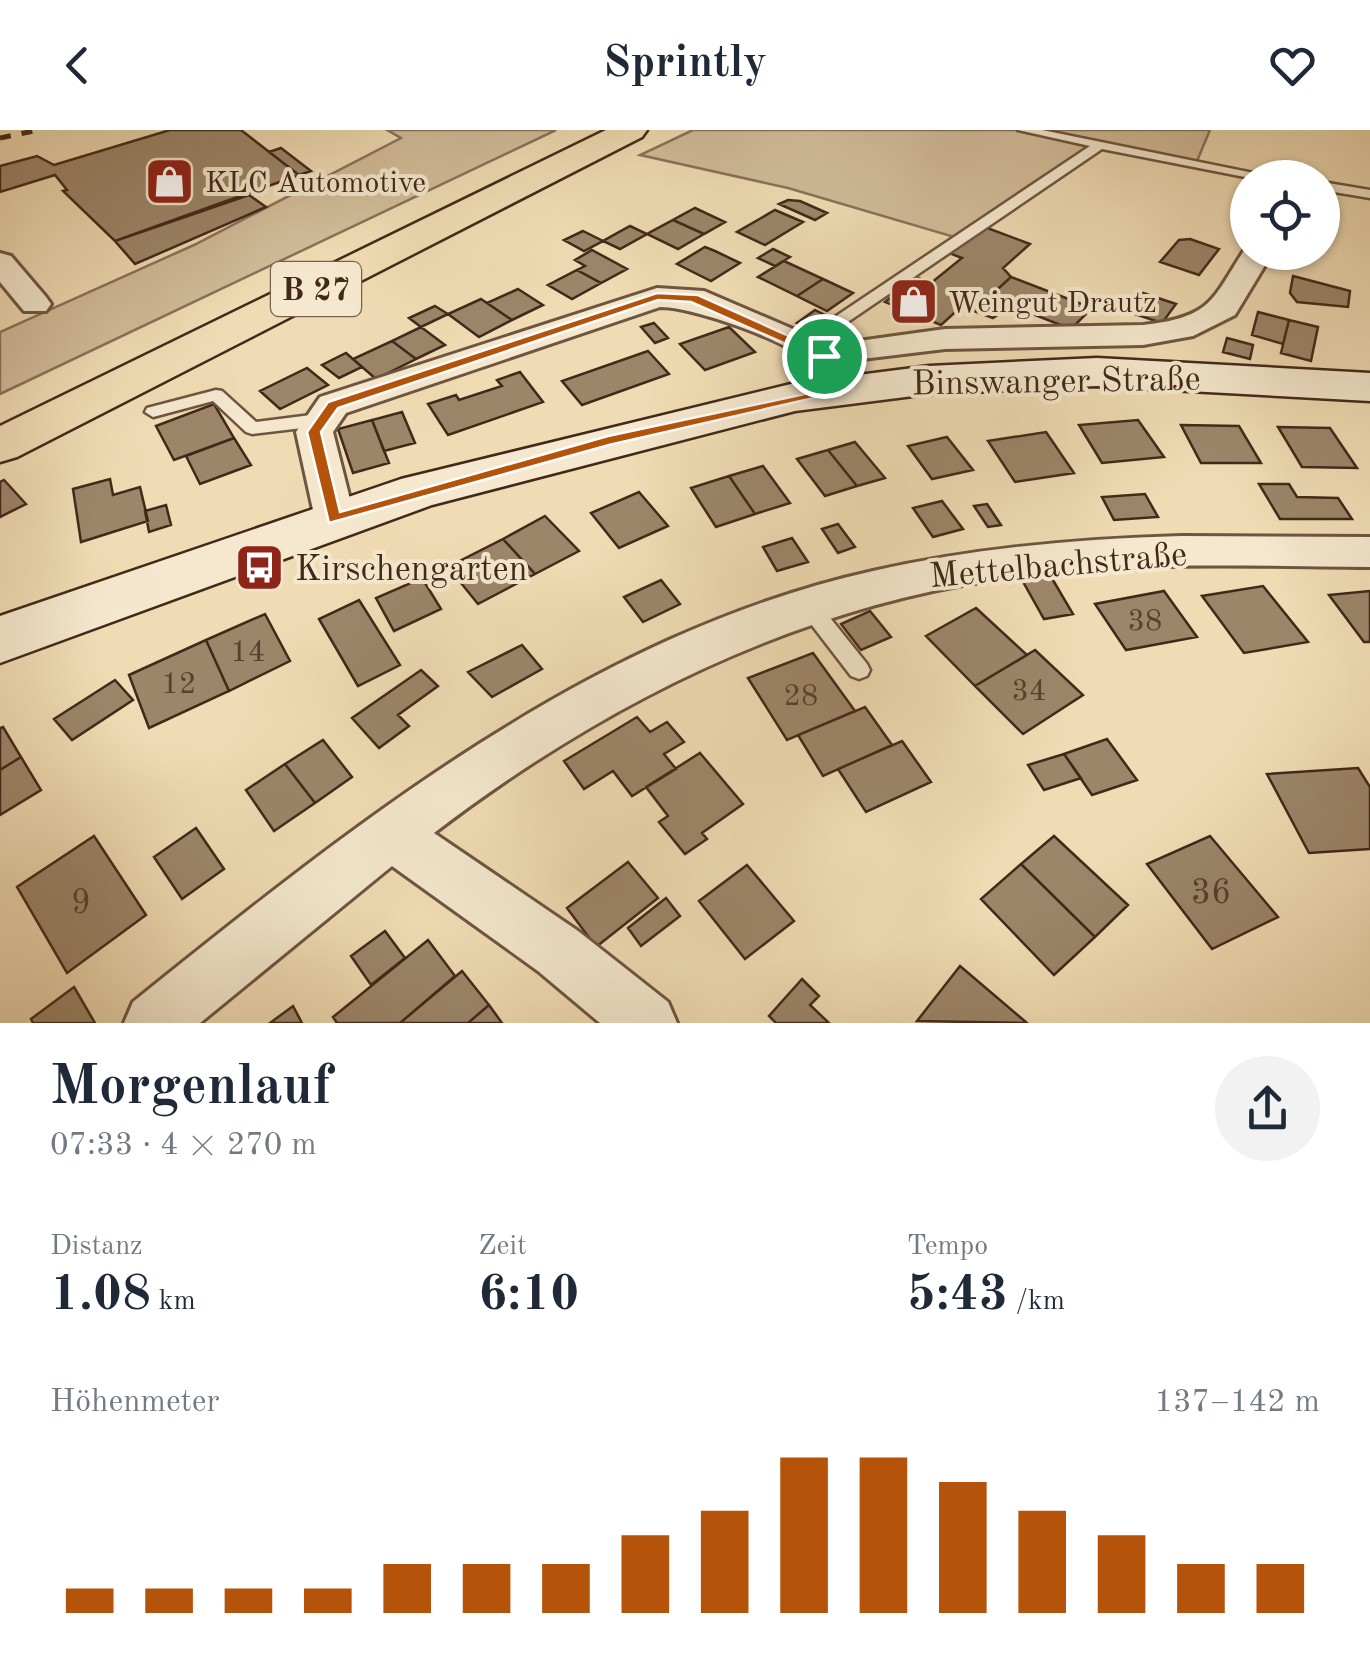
<!DOCTYPE html>
<html lang="de">
<head>
<meta charset="utf-8">
<style>
  :root { --surface:#fff; --page:#f2f2f3; --text:#1f2937; --muted:#747a83; --accent:#b45309 }
  body { margin:0; font-family:"Old Standard TT",serif; background:var(--page); color:var(--text); height:100vh; display:flex; flex-direction:column; font-size:38px; white-space:nowrap }
  * { box-sizing:border-box; margin:0 }
  p { font-size:32px; color:var(--muted) }
  .icon { flex:none; width:55px; height:55px; fill:none; stroke:currentColor; stroke-width:2; stroke-linecap:round; stroke-linejoin:round }
  .map { position:relative; height:893px; overflow:hidden }
  .side { display:flex; flex-direction:column; background:var(--surface); flex:1 }
  .side>* { flex:none }
  .controls { position:absolute; left:1230px; top:30px; display:grid; gap:20px }
  .controls a { display:grid; place-items:center; width:110px; height:110px; border-radius:50%; background:var(--surface); box-shadow:0 2px 8px #0004; font-size:50px }
  .pin { position:absolute; display:grid; place-items:center; width:85px; height:85px; color:#fff; margin:-42px; border:5px solid #fff; border-radius:50%; box-shadow:0 2px 10px #0007 }
  .round { display:grid; place-items:center; flex:none; width:105px; height:105px; border-radius:52px; background:var(--page) }
  .head { display:flex; align-items:center; justify-content:space-between; height:170px; padding:0 50px }
  h1 { font-size:55px; font-weight:800; line-height:75px }
  .metrics { display:grid; grid-template-columns:repeat(3,1fr); gap:15px; height:170px; padding:10px 50px }
  .metrics div { display:grid; align-content:center }
  .metrics b { font-size:50px; font-weight:800 }
  .metrics small { font-size:28px; font-weight:400 }
  .metrics p { font-size:28px }
  .chart { height:280px; padding:20px 50px }
  .chart p { display:flex; justify-content:space-between }
  .chart svg { width:100%; height:180px; margin-top:10px; stroke:var(--accent); stroke-width:6 }
  header { display:flex; justify-content:space-between; align-items:center; height:130px; padding:0 50px; background:var(--surface); font-size:45px; font-weight:800 }
  .map>svg:first-child { display:block }
  .green { fill:#d2bd9a; stroke:#8a725a; stroke-width:2.5 }
  .building { fill:#9c866a; stroke:#422819; stroke-width:2.5 }
  .lines { fill:none; stroke-linecap:round; stroke-linejoin:round }
  .lane-casing { stroke:#6e5540; stroke-width:5 }
  .street-casing { stroke:#6e5540; stroke-width:6 }
  .secondary-casing { stroke:#422819; stroke-width:5 }
  .primary-casing { stroke:#422819; stroke-width:5 }
  .lane { fill:#f5e8ce; fill-rule:evenodd }
  .street { fill:#f5e8ce; fill-rule:evenodd }
  .secondary { fill:#f5e8ce; fill-rule:evenodd }
  .primary { fill:#f0dcb4; fill-rule:evenodd }
  .rail { stroke:#422819; stroke-width:5; stroke-dasharray:11 11; stroke-linecap:butt }
  .route { fill:#b45309; stroke:#fff; stroke-width:2.5; fill-rule:evenodd }
  .labels { text-anchor:middle; stroke-width:8; stroke-linejoin:round; paint-order:stroke }
  .far-poi-label { font-size:30px; fill:#422819; stroke:#f5e8ce; text-anchor:start }
  .number-label { font-size:30px; fill:#58402d }
  .shield { fill:#f5e8ce; stroke:#78624f; stroke-width:2.5 }
  .shield-label { font-size:32px; font-weight:bold; fill:#422819 }
  .street-label { font-size:35px; fill:#422819; stroke:#f5e8ce }
  .poi-label { font-size:35px; fill:#422819; stroke:#f5e8ce; text-anchor:start }
  .near-number-label { font-size:35px; fill:#58402d }
</style>
</head>
<body>
<header><svg class="icon" aria-label="back" viewBox="0 0 24 24"><path d="M15 5l-7 7 7 7"/></svg>Sprintly<svg class="icon" aria-label="heart" viewBox="0 0 24 24"><path d="M12 20l-8-8c-3-5 5-10 8-4 3-6 11-1 8 4z"/></svg></header>
<div class="map">
<svg width="1370" height="893" viewBox="0 0 1370 893">
  <rect width="100%" height="100%" fill="#f0dcb4"/>
  <filter id="stains"><feTurbulence type="fractalNoise" baseFrequency=".002" numOctaves="4"/><feColorMatrix values="0 0 0 0 .2 0 0 0 0 .09 0 0 0 0 .02 0 0 0 .5 -.17"/></filter>
  <radialGradient id="worn" r=".72"><stop offset=".6" stop-color="#630" stop-opacity="0"/><stop offset="1" stop-color="#630" stop-opacity=".3"/></radialGradient>
  <!-- green -->
  <path class="green" d="M 387,0 L 556,0 L 0,264 L 0,202 L 194,115 L 401,8 Z
    M 693,0 L 1210,0 L 1197,31 L 1099,11 L 954,107 L 788,58 L 640,25 Z"/>
  <!-- building -->
  <path class="building" d="M 170,0 L 241,0 L 299,45 L 115,111 L 63,61 L 67,60 L 55,45 L 0,62 L 0,36 L 37,26 L 54,35 Z
    M 281,18 L 311,41 L 299,45 L 269,22 Z
    M 249,65 L 266,77 L 135,134 L 115,111 Z
    M 788,70 L 800,71 L 827,83 L 815,90 L 779,74 Z
    M 695,78 L 725,92 L 704,104 L 673,90 Z
    M 775,80 L 803,92 L 765,115 L 737,102 Z
    M 673,90 L 704,104 L 678,119 L 647,104 Z
    M 630,96 L 647,104 L 620,119 L 603,111 Z
    M 982,96 L 1030,114 L 1003,138 L 1011,147 L 989,167 L 974,165 L 941,195 L 885,172 L 916,147 L 931,153 L 962,128 L 949,123 Z
    M 583,101 L 603,111 L 584,121 L 564,110 Z
    M 1190,109 L 1219,119 L 1199,145 L 1160,132 L 1179,110 Z
    M 705,117 L 715,121 L 740,133 L 711,151 L 677,134 Z
    M 773,119 L 790,127 L 775,136 L 758,128 Z
    M 592,120 L 627,139 L 601,153 L 577,140 L 585,136 L 575,130 Z
    M 784,131 L 823,149 L 797,166 L 758,147 Z
    M 577,140 L 601,153 L 572,169 L 548,155 Z
    M 1293,146 L 1350,161 L 1348,177 L 1297,172 L 1290,163 Z
    M 1011,147 L 1092,178 L 1071,199 L 989,167 Z
    M 823,149 L 853,163 L 827,181 L 797,166 Z
    M 518,159 L 543,175 L 512,190 L 487,173 Z
    M 1143,163 L 1176,174 L 1162,193 L 1129,182 Z
    M 989,167 L 1011,175 L 993,188 L 971,180 Z
    M 481,169 L 512,190 L 479,207 L 448,184 Z
    M 435,176 L 448,184 L 421,197 L 409,188 Z
    M 815,180 L 825,185 L 807,198 L 797,193 Z
    M 1258,182 L 1289,190 L 1283,214 L 1252,205 Z
    M 1289,190 L 1318,197 L 1311,231 L 1281,223 Z
    M 654,193 L 668,208 L 655,213 L 641,197 Z
    M 421,197 L 445,215 L 416,229 L 392,211 Z
    M 729,197 L 755,222 L 705,240 L 680,214 Z
    M 1227,208 L 1253,215 L 1250,229 L 1223,222 Z
    M 392,211 L 416,229 L 376,249 L 353,229 Z
    M 648,221 L 669,244 L 582,275 L 562,251 Z
    M 346,223 L 362,237 L 339,248 L 322,235 Z
    M 307,238 L 328,255 L 280,279 L 260,261 Z
    M 520,242 L 543,272 L 448,305 L 428,274 L 456,265 L 459,270 L 502,256 L 497,250 Z
    M 214,274 L 234,308 L 174,330 L 156,296 Z
    M 402,282 L 415,313 L 384,321 L 372,290 Z
    M 372,290 L 389,333 L 353,343 L 338,299 Z
    M 1138,290 L 1164,327 L 1102,333 L 1079,295 Z
    M 1181,295 L 1239,296 L 1261,333 L 1201,333 Z
    M 1278,297 L 1330,298 L 1357,338 L 1302,337 Z
    M 1046,302 L 1074,343 L 1015,352 L 988,311 Z
    M 947,307 L 973,340 L 932,349 L 908,316 Z
    M 234,308 L 251,335 L 200,354 L 186,326 Z
    M 855,312 L 885,348 L 857,356 L 828,320 Z
    M 828,320 L 857,356 L 825,366 L 797,329 Z
    M 763,336 L 790,373 L 755,384 L 729,346 Z
    M 729,346 L 755,384 L 716,397 L 691,358 Z
    M 110,349 L 113,365 L 140,357 L 148,391 L 81,412 L 73,359 Z
    M 4,350 L 26,374 L 0,387 L 0,352 Z
    M 1259,354 L 1289,354 L 1297,367 L 1338,368 L 1352,389 L 1280,389 Z
    M 639,362 L 668,396 L 619,418 L 591,383 Z
    M 1145,364 L 1158,387 L 1114,390 L 1102,367 Z
    M 942,371 L 963,399 L 933,407 L 913,378 Z
    M 987,374 L 1001,395 L 988,397 L 974,376 Z
    M 166,375 L 171,395 L 149,402 L 145,381 Z
    M 545,386 L 579,421 L 535,444 L 503,409 Z
    M 838,394 L 855,417 L 838,423 L 822,399 Z
    M 792,408 L 808,432 L 777,441 L 763,417 Z
    M 503,409 L 535,444 L 478,474 L 448,437 Z
    M 1050,445 L 1073,484 L 1044,489 L 1022,450 Z
    M 422,448 L 441,479 L 394,501 L 376,468 Z
    M 661,450 L 680,474 L 643,492 L 624,467 Z
    M 1263,456 L 1308,512 L 1244,523 L 1202,466 Z
    M 1164,461 L 1197,507 L 1126,520 L 1095,474 Z
    M 1370,461 L 1370,512 L 1364,512 L 1329,465 Z
    M 359,470 L 400,535 L 358,556 L 319,489 Z
    M 976,478 L 1027,525 L 975,556 L 926,506 Z
    M 870,481 L 891,507 L 861,520 L 841,494 Z
    M 265,484 L 290,531 L 229,561 L 206,510 Z
    M 206,510 L 229,561 L 149,598 L 129,545 Z
    M 522,515 L 542,539 L 492,567 L 468,542 Z
    M 1035,520 L 1083,565 L 1023,604 L 975,556 Z
    M 813,523 L 855,581 L 787,610 L 748,548 Z
    M 421,540 L 438,556 L 398,585 L 409,596 L 379,618 L 352,588 Z
    M 115,550 L 133,570 L 72,610 L 54,589 Z
    M 865,577 L 892,615 L 823,646 L 798,605 Z
    M 637,587 L 650,602 L 667,592 L 684,612 L 664,624 L 676,639 L 632,666 L 613,641 L 584,659 L 564,631 Z
    M 3,597 L 21,627 L 0,640 L 0,598 Z
    M 1107,609 L 1137,650 L 1092,665 L 1064,624 Z
    M 323,610 L 352,647 L 315,673 L 285,634 Z
    M 902,611 L 931,652 L 866,682 L 838,639 Z
    M 700,623 L 743,674 L 702,703 L 707,709 L 685,724 L 659,692 L 668,686 L 646,657 Z
    M 1064,624 L 1081,648 L 1044,660 L 1028,635 Z
    M 21,627 L 41,660 L 0,685 L 0,640 Z
    M 285,634 L 315,673 L 274,701 L 246,660 Z
    M 1358,638 L 1370,657 L 1370,719 L 1309,723 L 1267,644 Z
    M 196,698 L 224,739 L 182,769 L 154,727 Z
    M 94,706 L 146,785 L 67,843 L 17,757 Z
    M 1054,706 L 1128,775 L 1095,807 L 1021,734 Z
    M 1210,706 L 1278,787 L 1212,819 L 1147,734 Z
    M 628,732 L 658,768 L 596,817 L 567,778 Z
    M 1021,734 L 1095,807 L 1054,845 L 981,769 Z
    M 747,735 L 794,791 L 745,829 L 699,771 Z
    M 666,768 L 680,786 L 641,816 L 628,798 Z
    M 385,801 L 405,828 L 371,855 L 351,826 Z
    M 428,810 L 455,846 L 400,893 L 337,893 L 333,887 Z
    M 960,836 L 1027,893 L 917,891 Z
    M 462,841 L 489,875 L 468,893 L 400,893 Z
    M 802,849 L 819,866 L 810,875 L 829,893 L 776,893 L 769,886 Z
    M 74,857 L 95,893 L 33,893 L 31,889 Z
    M 489,875 L 502,893 L 468,893 Z
    M 293,876 L 302,893 L 270,893 Z"/>
  <g class="lines">
    <defs>
      <path id="lane" d="M 1018,0 L 1042,0 L 1278,48 L 1250,48 L 1102,19 L 811,217 L 799,217 L 799,211 L 1090,16 Z
        M 1322,52 L 1370,60 L 1370,68 L 1322,60 Z
        M 216,260 L 222,261 L 256,292 L 319,284 L 328,290 L 319,296 L 252,304 L 246,302 L 213,271 L 153,287 L 145,282 L 147,278 Z
        M 808,467 L 815,469 L 867,534 L 870,540 L 867,546 L 859,549 L 851,546 L 801,481 L 798,475 L 801,469 Z"/>
      <path id="street" d="M 1247,116 L 1248,122 L 1273,122 L 1235,185 L 1193,206 L 1143,215 L 945,219 L 854,230 L 845,232 L 864,259 L 858,267 L 834,267 C 827,256 820,243 812,234 C 788,210 693,177 660,177 L 346,283 L 333,302 L 355,389 L 349,399 L 335,403 L 321,399 L 315,389 L 296,302 L 320,267 L 657,158 L 704,161 L 830,215 L 945,199 L 1143,195 C 1215,187 1212,168 1247,116 Z
        M 0,123 L 11,126 L 46,167 L 51,174 L 46,181 L 24,181 L 0,152 Z
        M 1181,406 L 1370,407 L 1370,437 C 1245,436 1117,430 992,450 C 786,482 599,577 434,703 L 578,801 L 668,872 L 677,893 L 600,893 L 538,841 L 392,736 L 200,893 L 124,893 L 133,872 C 353,695 590,504 873,441 C 975,418 1076,409 1181,406 Z"/>
      <path id="secondary" d="M 1097,228 L 1370,243 L 1370,271 L 1097,256 L 929,264 L 795,281 L 432,375 L 0,533 L 0,486 L 401,349 L 795,253 L 929,236 Z"/>
      <path id="primary" d="M 606,0 L 647,0 L 642,7 L 17,327 L 0,332 L 0,296 Z"/>
    </defs>
    <!-- lane casing -->
    <use href="#lane" class="lane-casing"/>
    <!-- street casing -->
    <use href="#street" class="street-casing"/>
    <!-- secondary casing -->
    <use href="#secondary" class="secondary-casing"/>
    <!-- primary casing -->
    <use href="#primary" class="primary-casing"/>
    <!-- lane -->
    <use href="#lane" class="lane"/>
    <!-- street -->
    <use href="#street" class="street"/>
    <!-- secondary -->
    <use href="#secondary" class="secondary"/>
    <!-- primary -->
    <use href="#primary" class="primary"/>
    <!-- rail -->
    <path class="rail" d="M 0,8 L 38,0"/>
  </g>
  <!-- route -->
  <path class="route" d="M 657,163 L 698,165 L 829,224 L 853,259 L 609,315 L 329,393 L 307,302 L 328,272 ZM 658,170 L 691,172 L 820,229 L 838,257 L 608,306 L 340,382 L 321,302 L 338,278 Z"/>
  <!-- icons -->
  <defs>
    <symbol id="shop-square" viewBox="-11 -11 22 22"><rect x="-9" y="-9" width="18" height="18" rx="4" fill="#8f2418" stroke="#f5e8ce"/><path d="M-5-2.5h2.3a2.7 3.5 0 0 1 5.4 0H5L5.5 6h-11ZM-1.5-2.5h3a1.5 2.3 0 0 0-3 0Z" fill="#fff"/></symbol>
    <symbol id="bus-square" viewBox="-11 -11 22 22"><rect x="-9" y="-9" width="18" height="18" rx="4" fill="#8f2418" stroke="#f5e8ce"/><path d="M-5-6H5V4H4V6H2V4H-2V6H-4V4H-5ZM-3.5-4V0h7V-4ZM-3.5 1.2v1.5H-2V1.2ZM2 1.2v1.5H3.5V1.2Z" fill="#fff"/></symbol>
  </defs>
  <g fill-rule="evenodd">
    <use href="#shop-square" x="142" y="24" width="55" height="55"/>
    <use href="#shop-square" x="886" y="144" width="55" height="55"/>
    <use href="#bus-square" x="232" y="410" width="55" height="55"/>
  </g>
  <g class="labels">
    <!-- far-poi labels -->
    <g class="far-poi-label">
      <text x="205" y="62">KLC Automotive</text>
      <text x="948" y="182">Weingut Drautz</text>
    </g>
    <!-- number labels -->
    <g class="number-label">
      <text x="1145" y="500">38</text>
      <text x="248" y="531">14</text>
      <text x="179" y="563">12</text>
      <text x="1029" y="570">34</text>
      <text x="801" y="575">28</text>
    </g>
    <!-- shield labels -->
    <rect class="shield" x="271" y="132" width="90" height="54" rx="8"/>
    <g class="shield-label">
      <text x="316" y="170">B 27</text>
    </g>
    <!-- street labels -->
    <g class="street-label">
      <text transform="translate(1056 250) rotate(-1)" y="12">Binswanger Straße</text>
      <text transform="translate(1058 434) rotate(-5)" y="12">Mettelbachstraße</text>
    </g>
    <!-- poi labels -->
    <g class="poi-label">
      <text x="295" y="450">Kirschengarten</text>
    </g>
    <!-- near-number labels -->
    <g class="near-number-label">
      <text x="1211" y="773">36</text>
      <text x="81" y="783">9</text>
    </g>
  </g>
  <rect width="100%" height="100%" filter="url(#stains)"/>
  <rect width="100%" height="100%" fill="url(#worn)"/>
</svg>
<div class="controls">
<a><svg class="icon" aria-label="locate" viewBox="0 0 24 24"><circle cx="12" cy="12" r="6"/><path d="M12 2v4M12 18v4M2 12h4M18 12h4"/></svg></a>
</div>
<div class="pin" style="left:824px;top:226px;background:#1e9e55"><svg class="icon" aria-label="arrive" viewBox="0 0 24 24"><path d="M6 21V4h12l-3 4 3 4H6"/></svg></div>
</div>
<section class="side">
<div class="head"><div><h1>Morgenlauf</h1><p>07:33 · 4 × 270 m</p></div><a class="round"><svg class="icon" aria-label="share" viewBox="0 0 24 24"><path d="M12 15V3M7 8l5-5 5 5M5 13v7h14v-7"/></svg></a></div>
<div class="metrics">
<div><p>Distanz</p><b>1.08<small> km</small></b></div>
<div><p>Zeit</p><b>6:10</b></div>
<div><p>Tempo</p><b>5:43<small> /km</small></b></div>
</div>
<div class="chart"><p><span>Höhenmeter</span>137–142 m</p>
<svg viewBox="0 0 160 44" preserveAspectRatio="none"><path d="M5 44V38M15 44V38M25 44V38M35 44V38M45 44V32M55 44V32M65 44V32M75 44V25M85 44V19M95 44V6M105 44V6M115 44V12M125 44V19M135 44V25M145 44V32M155 44V32"/></svg>
</div>
</section>
</body>
</html>
